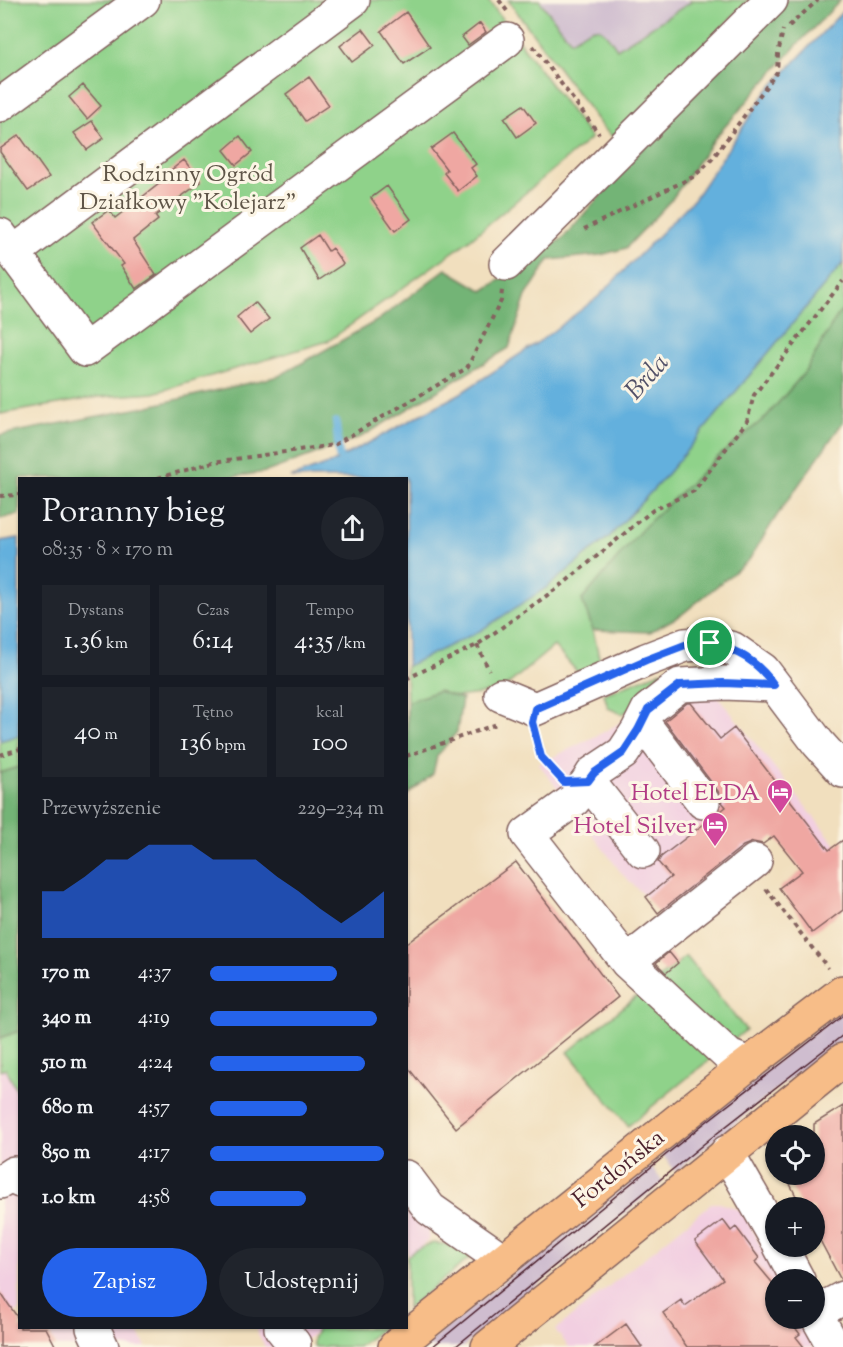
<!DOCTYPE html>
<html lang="pl">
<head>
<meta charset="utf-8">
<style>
  :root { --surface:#171b24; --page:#20242c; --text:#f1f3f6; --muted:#9ea1a6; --accent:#2563eb }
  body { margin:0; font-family:"Sorts Mill Goudy",serif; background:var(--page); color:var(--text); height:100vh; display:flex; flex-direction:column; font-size:22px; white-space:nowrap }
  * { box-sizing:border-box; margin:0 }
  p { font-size:20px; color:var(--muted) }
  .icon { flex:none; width:33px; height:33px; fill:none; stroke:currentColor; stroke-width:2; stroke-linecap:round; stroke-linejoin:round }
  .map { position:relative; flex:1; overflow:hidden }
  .drawer { position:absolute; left:18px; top:477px; width:390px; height:852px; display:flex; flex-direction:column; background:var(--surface); border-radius:0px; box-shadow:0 2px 4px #0004 }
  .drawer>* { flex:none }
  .tools { position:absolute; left:765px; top:1125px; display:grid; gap:12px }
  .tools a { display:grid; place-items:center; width:60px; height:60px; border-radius:50%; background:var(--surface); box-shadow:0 2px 4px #0004; font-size:30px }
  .pin { position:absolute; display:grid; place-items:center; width:51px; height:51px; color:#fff; margin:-26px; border:3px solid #fff; border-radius:50%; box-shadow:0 2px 6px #0007 }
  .round { display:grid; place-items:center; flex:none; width:63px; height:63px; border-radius:32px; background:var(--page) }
  .headline { display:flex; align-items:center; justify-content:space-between; height:102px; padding:0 24px }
  h1 { font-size:33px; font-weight:600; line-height:45px }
  .metrics { display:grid; grid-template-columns:repeat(3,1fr); gap:9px; height:102px; padding:6px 24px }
  .metrics div { display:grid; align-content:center; border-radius:0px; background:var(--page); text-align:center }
  .metrics b { font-size:26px; font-weight:600 }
  .metrics small { font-size:16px; font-weight:400 }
  .metrics p { font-size:16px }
  .chart { height:168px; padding:12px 24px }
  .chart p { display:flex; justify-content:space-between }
  .chart svg { width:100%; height:108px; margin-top:6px; fill:var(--accent); opacity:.7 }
  .button { display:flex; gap:12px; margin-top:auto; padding:12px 24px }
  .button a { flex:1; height:69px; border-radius:36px; background:var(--accent); color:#fff; font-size:24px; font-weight:600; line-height:69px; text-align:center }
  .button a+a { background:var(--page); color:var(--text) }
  ul { padding:0 24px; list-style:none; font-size:20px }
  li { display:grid; grid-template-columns:96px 72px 1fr; align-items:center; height:45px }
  li i { height:15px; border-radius:8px; background:var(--accent) }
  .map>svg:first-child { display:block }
  .built { fill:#f2cfe1 }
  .industrial { fill:#cfbdcf }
  .green { fill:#8fd28a; stroke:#6c785a; stroke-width:1.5 }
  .forest { fill:#73b476; stroke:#5e6a50; stroke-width:1.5 }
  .water { fill:#64b0dd; stroke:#576884; stroke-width:1.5 }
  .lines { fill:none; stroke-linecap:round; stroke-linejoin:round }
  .stream { stroke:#64b0dd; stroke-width:8 }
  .building { fill:#efa7a2 }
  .minor-casing { stroke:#84625e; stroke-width:36 }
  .major-casing { stroke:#84625e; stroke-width:36 }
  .path { stroke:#84625e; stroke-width:4; stroke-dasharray:4.5 4.5; stroke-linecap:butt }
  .minor { stroke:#fff; stroke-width:33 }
  .major { stroke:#f7bd88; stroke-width:33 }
  .tram { stroke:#4a1f2b; stroke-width:1.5 }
  .route-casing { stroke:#fff; stroke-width:12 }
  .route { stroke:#2563eb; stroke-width:8 }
  .labels { text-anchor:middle; stroke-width:6; stroke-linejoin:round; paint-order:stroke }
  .park-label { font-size:24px; fill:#5f5548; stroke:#fcf5e5 }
  .hotel-label { font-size:24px; fill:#b23c85; stroke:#fcf5e5; text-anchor:end }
  .street-label { font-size:24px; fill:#4a1f2b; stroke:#fcf5e5 }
  .water-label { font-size:26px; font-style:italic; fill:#535269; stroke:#fcf5e5 }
</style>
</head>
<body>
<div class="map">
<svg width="843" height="1347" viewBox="0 0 843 1347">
  <rect width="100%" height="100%" fill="#fcf5e5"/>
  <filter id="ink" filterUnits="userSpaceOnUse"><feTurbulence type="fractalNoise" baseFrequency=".0167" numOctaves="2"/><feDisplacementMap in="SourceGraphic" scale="12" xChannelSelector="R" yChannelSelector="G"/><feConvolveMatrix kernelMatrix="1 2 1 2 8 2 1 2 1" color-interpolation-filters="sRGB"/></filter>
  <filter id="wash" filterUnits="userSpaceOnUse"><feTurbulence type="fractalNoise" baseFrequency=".008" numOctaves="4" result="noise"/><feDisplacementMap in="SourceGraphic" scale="24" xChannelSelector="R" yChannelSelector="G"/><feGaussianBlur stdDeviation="1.35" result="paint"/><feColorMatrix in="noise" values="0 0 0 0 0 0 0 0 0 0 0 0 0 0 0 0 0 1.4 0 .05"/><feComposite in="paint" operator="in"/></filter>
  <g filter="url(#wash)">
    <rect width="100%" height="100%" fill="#f1dfbe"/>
    <!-- built -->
    <path class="built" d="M 700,674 L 836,845 L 802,871 L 774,836 L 664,921 L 646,897 L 623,875 L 539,764 L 606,731 Z
      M 6,1068 L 20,1095 L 19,1310 L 0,1323 L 0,1071 Z
      M 406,1162 L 433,1195 L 428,1241 L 407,1258 Z
      M 712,1203 L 720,1203 L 740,1210 L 745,1216 L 778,1279 L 776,1280 L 776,1318 L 798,1319 L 813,1347 L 569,1347 L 555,1330 Z
      M 47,1328 L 136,1328 L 146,1347 L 57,1347 Z
      M 255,1328 L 321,1328 L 296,1347 L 265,1347 Z"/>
    <!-- industrial -->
    <path class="industrial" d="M 508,0 L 726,0 L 603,128 Z
      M 843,1009 L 843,1039 L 784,1083 L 676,1172 L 661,1153 Z
      M 644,1167 L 653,1169 L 663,1182 L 463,1347 L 423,1347 Z"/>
    <!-- green -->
    <path class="green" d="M 0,0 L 488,0 L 591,138 L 467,242 L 328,341 L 154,393 L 99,397 L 0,414 Z
      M 508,0 L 539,0 L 571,41 C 597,24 599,21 617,49 L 691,2 L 690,0 L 749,0 L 613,137 L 603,128 Z
      M 843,263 L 843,309 L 836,318 L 805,372 L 766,417 L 713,461 L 582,600 L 593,630 L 601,666 L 582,677 L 554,646 L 505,687 L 481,694 L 456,697 L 438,691 L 407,702 L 406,666 L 546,588 L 610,536 L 663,479 Z
      M 680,664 L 680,673 L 641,704 L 622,714 L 608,708 L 604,694 Z
      M 19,735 L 19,767 L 0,773 L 0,741 Z
      M 686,956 L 746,1030 L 628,1126 L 568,1052 Z
      M 19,1031 L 20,1031 L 19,1095 L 6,1069 L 0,1071 L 0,1038 Z
      M 433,1243 L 450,1245 L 472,1256 L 407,1309 L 407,1256 L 415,1250 Z
      M 318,1328 L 383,1328 L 358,1347 L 313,1347 L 313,1339 Z"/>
    <!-- forest -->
    <path class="forest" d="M 787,0 L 841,0 L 796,46 L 714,139 L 672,199 L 626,248 L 601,255 L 549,260 L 526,296 L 509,348 L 363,436 L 266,472 L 225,478 L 20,478 L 19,514 L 0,519 L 0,435 L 145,407 L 279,376 L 378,320 L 446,269 L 483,291 L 562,239 L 638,153 L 759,26 Z
      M 843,309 L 843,422 L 776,517 L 749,560 L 681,615 L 650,632 L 593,630 L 582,600 L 642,529 L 713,461 L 766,417 L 805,372 L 836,318 Z
      M 438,691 L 462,699 L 457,732 L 437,756 L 433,774 L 407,795 L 407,702 Z
      M 19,767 L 19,1031 L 0,1038 L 0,773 Z"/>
    <!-- water -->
    <path class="water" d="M 843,11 L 843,263 L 663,479 L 610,536 L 546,588 L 480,631 L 407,666 L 406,478 L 290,478 L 331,463 L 461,393 L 540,341 L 598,297 L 695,198 L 767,91 Z
      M 19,538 L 19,735 L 0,741 L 0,541 Z"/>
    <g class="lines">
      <!-- stream -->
      <path class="stream" d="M 336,422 L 339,456"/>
    </g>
    <g id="blocks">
      <!-- building -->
      <path class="building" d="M 406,12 L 430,47 L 404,64 L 381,31 Z
        M 480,23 L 486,32 L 468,45 L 462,37 Z
        M 363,29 L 375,45 L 352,62 L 340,46 Z
        M 309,77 L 329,105 L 305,121 L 286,94 Z
        M 83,85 L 101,106 L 87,119 L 69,97 Z
        M 523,105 L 536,123 L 517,137 L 504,118 Z
        M 92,121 L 104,138 L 87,150 L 74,133 Z
        M 453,133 L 476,164 L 471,168 L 477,176 L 458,191 L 444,173 L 447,170 L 431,149 Z
        M 19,135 L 49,177 L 28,191 L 0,152 L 0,149 Z
        M 240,136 L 252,152 L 236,165 L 224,150 Z
        M 184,160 L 201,182 L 155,216 L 158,220 L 133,240 L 156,275 L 136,289 L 121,266 L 124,264 L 92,222 L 109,210 L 115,218 L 164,180 L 162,177 Z
        M 387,186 L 411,219 L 395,231 L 371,198 Z
        M 318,235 L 328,251 L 332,248 L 343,264 L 319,280 L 300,248 Z
        M 255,302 L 269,319 L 250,334 L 237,317 Z
        M 687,703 L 691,703 L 720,739 L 734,728 L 829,850 L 843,840 L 843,910 L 812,933 L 779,888 L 802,871 L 774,836 L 763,844 L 753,842 L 743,846 L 658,913 L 646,897 L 671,877 L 658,862 L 661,857 L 726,807 L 721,801 L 718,791 L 665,721 Z
        M 516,862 L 618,997 L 456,1128 L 406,1065 L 406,944 Z
        M 669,952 L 678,963 L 666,973 L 656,963 Z
        M 843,1106 L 843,1279 L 841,1280 L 814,1229 L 814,1208 L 802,1208 L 785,1174 L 814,1174 L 814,1124 Z
        M 723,1220 L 731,1231 L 736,1227 L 759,1258 L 755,1262 L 776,1287 L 776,1318 L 788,1318 L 800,1334 L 796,1337 L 804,1347 L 687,1347 L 663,1313 L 681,1300 L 685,1306 L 723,1279 L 695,1241 Z
        M 0,1292 L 20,1321 L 20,1328 L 46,1328 L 56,1347 L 0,1347 Z
        M 626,1324 L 642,1347 L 595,1347 Z"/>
    </g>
  </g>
  <g filter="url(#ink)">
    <use href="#blocks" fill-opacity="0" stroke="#84625e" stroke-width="1.5"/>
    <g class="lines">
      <defs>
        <path id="minor" d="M 0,105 L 143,0
          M 0,235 L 85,350 L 507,40
          M 13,253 L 353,0
          M 506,264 L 771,0
          M 501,695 L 535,709 L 646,660 L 685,645 L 710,643 L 733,649 L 763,670 L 818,743 L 843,771
          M 642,722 L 703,802
          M 588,781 L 574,800 L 527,834 L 627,962 L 729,1056 L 749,1064
          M 643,851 L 588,781 L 593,773 L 623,753 L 638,730 L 648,710 L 680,685 L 724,683 L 774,685
          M 627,962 L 755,861
          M 727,1152 L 776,1238
          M 406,1177 L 430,1209 L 503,1260
          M 0,1182 L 14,1173 L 20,1181
          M 780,1246 L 798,1280
          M 814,1311 L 834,1347
          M 815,1313 L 843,1298
          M 93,1328 L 102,1347
          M 281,1328 L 294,1344"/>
        <path id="major" d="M 395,1347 L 742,1069 L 843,992
          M 488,1347 L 843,1060"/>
      </defs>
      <!-- minor casing -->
      <use href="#minor" class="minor-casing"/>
      <!-- major casing -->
      <use href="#major" class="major-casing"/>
      <!-- path -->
      <path class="path" d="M 499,0 L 507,11
        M 789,26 L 818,0
        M 533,46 L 599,134
        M 584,229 L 693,177 L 709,163 L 777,72 L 778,54 L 783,30
        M 158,478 L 214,462 L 334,445 L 467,368 L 501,301 L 502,290
        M 0,496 L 20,495
        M 477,645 L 489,670
        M 406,679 L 477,645 L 563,584 L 653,510 L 694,491 L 747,421 L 754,395 L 843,281
        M 536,736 L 541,757 L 558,775
        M 0,755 L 20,749
        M 406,756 L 497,724
        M 766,889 L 828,968"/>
      <!-- minor -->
      <use href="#minor" class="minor"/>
      <!-- major -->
      <use href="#major" class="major"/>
      <!-- tram -->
      <path class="tram" d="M 432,1347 L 701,1126 L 843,1016
        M 455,1347 L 711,1138 L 843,1035"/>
    </g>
  </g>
  <g class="lines" filter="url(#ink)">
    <defs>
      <path id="route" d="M 710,643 C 738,650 757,661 774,685 L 723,683 L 680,685 L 648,710 L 638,730 L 623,753 L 594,773 L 588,781 L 564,782 L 541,757 L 532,722 L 535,709 L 646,660 L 685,645 Z"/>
    </defs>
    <!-- route casing -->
    <use href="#route" class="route-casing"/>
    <!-- route -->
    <use href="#route" class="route"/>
  </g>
  <!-- icons -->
  <defs>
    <symbol id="hotel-pin" viewBox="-11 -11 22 30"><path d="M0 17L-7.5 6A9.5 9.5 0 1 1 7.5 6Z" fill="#d1479c" stroke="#fcf5e5"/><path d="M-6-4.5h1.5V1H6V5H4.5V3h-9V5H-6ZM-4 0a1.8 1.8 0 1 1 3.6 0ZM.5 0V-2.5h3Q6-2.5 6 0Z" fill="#fff"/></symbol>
  </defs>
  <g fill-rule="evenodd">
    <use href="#hotel-pin" x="765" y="777" width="30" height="40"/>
    <use href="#hotel-pin" x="700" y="810" width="30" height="40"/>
  </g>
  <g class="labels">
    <!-- park labels -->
    <g class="park-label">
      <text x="188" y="181">Rodzinny Ogród<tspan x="188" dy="28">Działkowy "Kolejarz"</tspan></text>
    </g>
    <!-- hotel labels -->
    <g class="hotel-label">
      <text x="760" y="800">Hotel ELDA</text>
      <text x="696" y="833">Hotel Silver</text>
    </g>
    <!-- street labels -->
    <g class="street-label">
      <text transform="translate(618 1168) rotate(-39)" y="8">Fordońska</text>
    </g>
    <!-- water labels -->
    <g class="water-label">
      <text transform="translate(646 376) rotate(-48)" y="9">Brda</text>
    </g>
  </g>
</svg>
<div class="tools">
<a><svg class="icon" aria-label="locate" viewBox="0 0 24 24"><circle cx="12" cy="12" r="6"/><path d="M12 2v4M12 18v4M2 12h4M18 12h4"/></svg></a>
<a>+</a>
<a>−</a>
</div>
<div class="pin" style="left:710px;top:643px;background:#1e9e55"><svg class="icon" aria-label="arrive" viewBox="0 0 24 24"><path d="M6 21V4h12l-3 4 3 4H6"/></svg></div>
<section class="drawer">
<div class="headline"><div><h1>Poranny bieg</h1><p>08:35 · 8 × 170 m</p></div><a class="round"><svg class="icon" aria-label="share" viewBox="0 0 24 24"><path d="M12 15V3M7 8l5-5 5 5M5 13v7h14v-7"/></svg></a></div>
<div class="metrics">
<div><p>Dystans</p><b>1.36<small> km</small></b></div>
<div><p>Czas</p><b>6:14</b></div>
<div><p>Tempo</p><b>4:35<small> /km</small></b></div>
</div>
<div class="metrics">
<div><b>40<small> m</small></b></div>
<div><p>Tętno</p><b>136<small> bpm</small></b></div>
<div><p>kcal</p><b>100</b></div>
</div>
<div class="chart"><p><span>Przewyższenie</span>229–234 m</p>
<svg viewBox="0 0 160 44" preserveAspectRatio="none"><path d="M0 44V25L10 25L20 19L30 12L40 12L50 6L60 6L70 6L80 12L90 12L100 12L110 19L120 25L130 32L140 38L150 32L160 25V44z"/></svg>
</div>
<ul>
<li><b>170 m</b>4:37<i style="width:73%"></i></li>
<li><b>340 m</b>4:19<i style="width:96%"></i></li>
<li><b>510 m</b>4:24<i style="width:89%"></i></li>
<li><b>680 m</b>4:57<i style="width:56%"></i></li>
<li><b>850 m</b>4:17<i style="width:100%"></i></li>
<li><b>1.0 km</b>4:58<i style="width:55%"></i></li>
</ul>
<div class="button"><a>Zapisz</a><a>Udostępnij</a></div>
</section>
</div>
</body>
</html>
